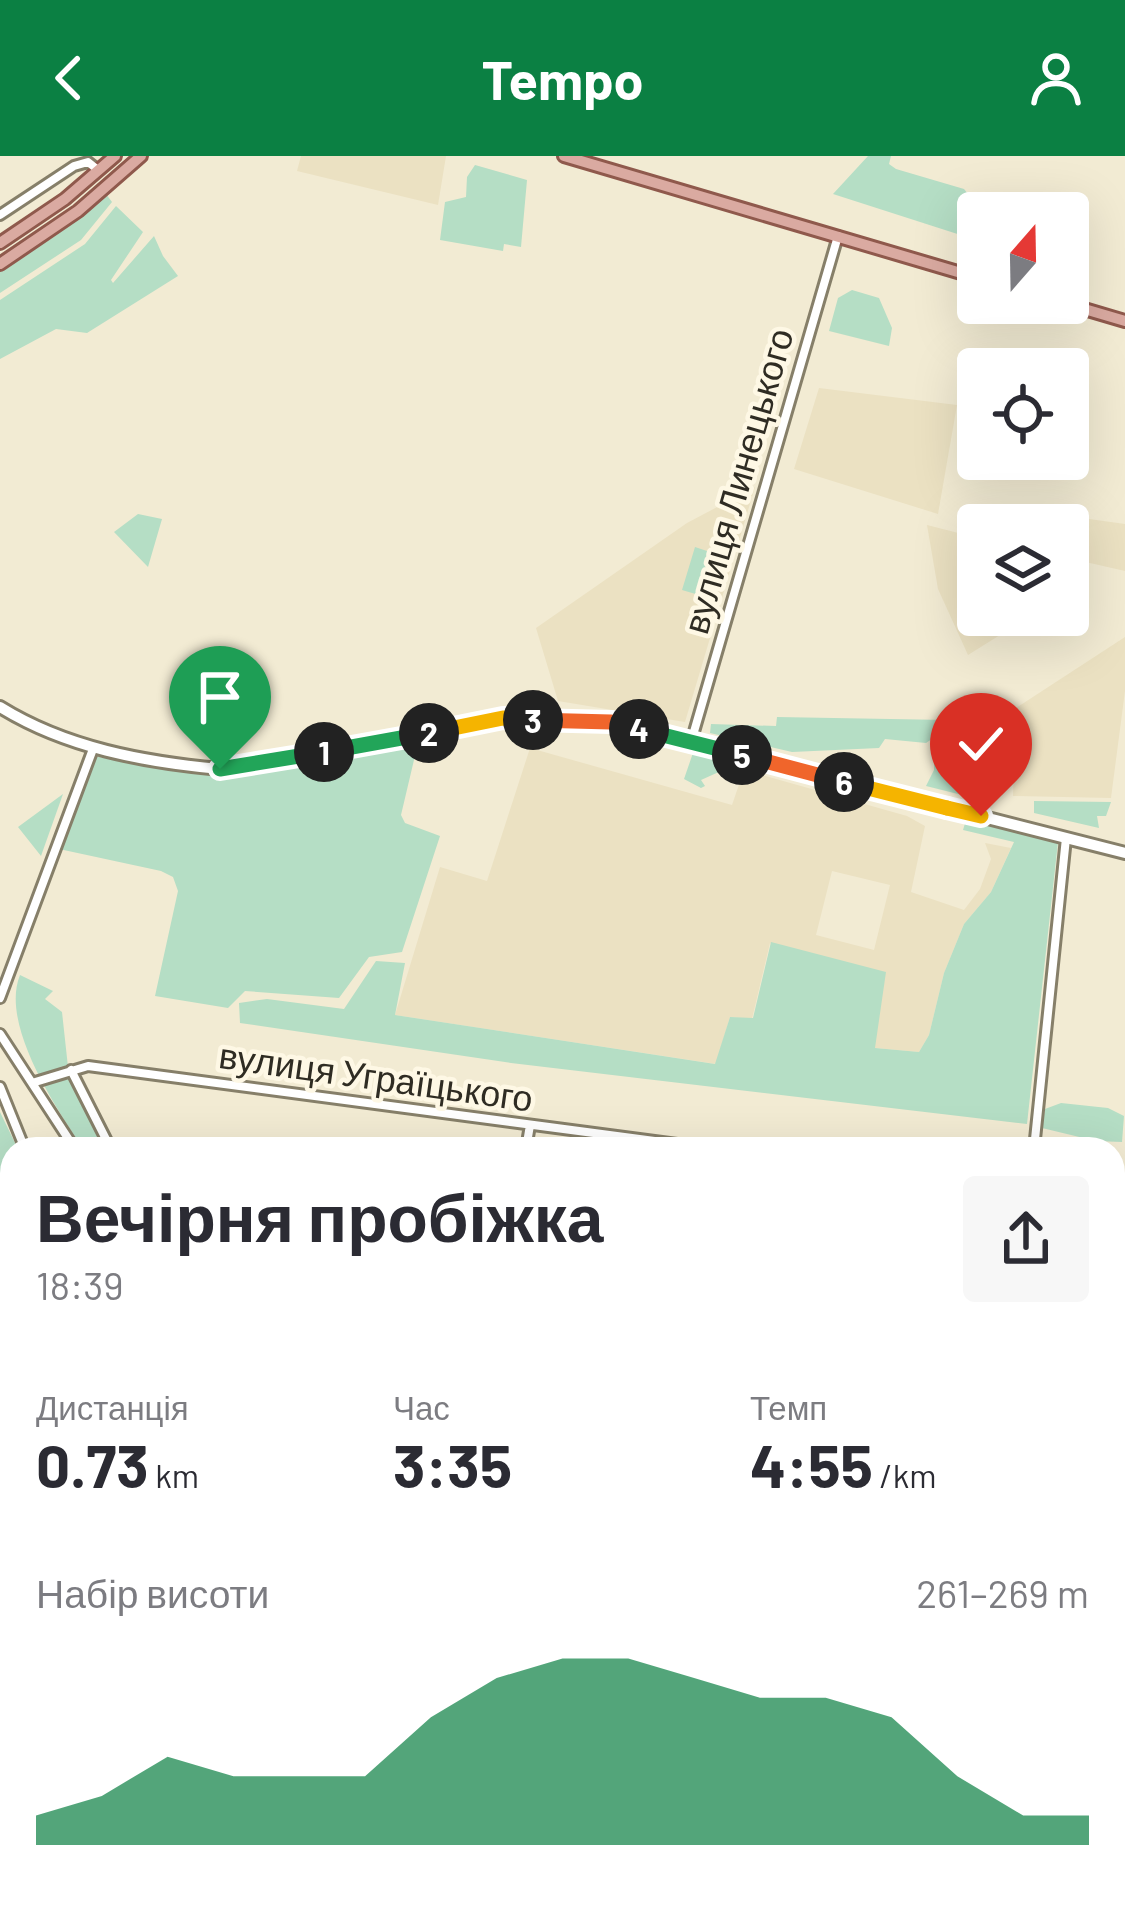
<!DOCTYPE html>
<html lang="uk">
<head>
<meta charset="utf-8">
<style>
  :root { --surface:#fff; --page:#f7f7f7; --text:#2b2b33; --muted:#7c7c81; --accent:#0b8043 }
  body { margin:0; font-family:Barlow,sans-serif; background:var(--page); color:var(--text); height:100vh; display:flex; flex-direction:column; font-size:45px; white-space:nowrap }
  * { box-sizing:border-box; margin:0 }
  p { font-size:39px; color:var(--muted) }
  .icon { flex:none; width:66px; height:66px; fill:none; stroke:currentColor; stroke-width:2; stroke-linecap:round; stroke-linejoin:round }
  .map { position:relative; flex:1; overflow:hidden }
  .drawer { position:absolute; left:0px; top:981px; width:1125px; height:768px; display:flex; flex-direction:column; background:var(--surface); border-radius:36px 36px 0 0; box-shadow:0 12px 48px #0002 }
  .drawer>* { flex:none }
  .needle { width:78px; rotate:20deg }
  .controls { position:absolute; left:957px; top:36px; display:grid; gap:24px }
  .controls a { display:grid; place-items:center; width:132px; height:132px; border-radius:12px; background:var(--surface); box-shadow:0 12px 48px #0002; font-size:60px }
  .pin { position:absolute; display:grid; place-items:center; width:102px; height:102px; color:#fff; margin:-123px -51px; border-radius:50% 50% 50% 0; rotate:-45deg; box-shadow:0 0 12px #0007 }
  .pin .icon { rotate:45deg }
  .km { position:absolute; width:60px; height:60px; margin:-30px; border-radius:50%; background:#222; color:#fff; font-size:33px; line-height:60px; text-align:center }
  .round { display:grid; place-items:center; flex:none; width:126px; height:126px; border-radius:12px; background:var(--page) }
  .headline { display:flex; align-items:center; justify-content:space-between; height:204px; padding:0 36px }
  h1 { font-size:66px; font-weight:700; line-height:90px }
  .figures { display:grid; grid-template-columns:repeat(3,1fr); gap:18px; height:204px; padding:12px 36px }
  .figures div { display:grid; align-content:center }
  .figures b { font-size:60px; font-weight:700 }
  .figures small { font-size:33px; font-weight:400 }
  .figures p { font-size:33px }
  .chart { height:336px; padding:24px 36px }
  .chart p { display:flex; justify-content:space-between }
  .chart svg { width:100%; height:216px; margin-top:12px; fill:var(--accent); opacity:.7 }
  header { display:flex; justify-content:space-between; align-items:center; height:156px; padding:0 36px; background:var(--accent); color:#fff; font-size:54px; font-weight:700 }
  .map>svg:first-child { display:block }
  .built { fill:#ebe1c2; fill-rule:evenodd }
  .green { fill:#b5dec5 }
  .lines { fill:none; stroke-linecap:round; stroke-linejoin:round }
  .street-casing { stroke:#867f69; stroke-width:14 }
  .secondary-casing { stroke:#867f69; stroke-width:16 }
  .primary-casing { stroke:#8f594c; stroke-width:16 }
  .street { stroke:#fff; stroke-width:8 }
  .secondary { stroke:#fff; stroke-width:10 }
  .primary { stroke:#daaaa1; stroke-width:10 }
  .split-1-casing { stroke:#fff; stroke-width:24 }
  .split-2-casing { stroke:#fff; stroke-width:24 }
  .split-3-casing { stroke:#fff; stroke-width:24 }
  .split-4-casing { stroke:#fff; stroke-width:24 }
  .split-5-casing { stroke:#fff; stroke-width:24 }
  .split-6-casing { stroke:#fff; stroke-width:24 }
  .split-7-casing { stroke:#fff; stroke-width:24 }
  .split-8-casing { stroke:#fff; stroke-width:24 }
  .split-1 { stroke:#22a559; stroke-width:15 }
  .split-2 { stroke:#22a559; stroke-width:15 }
  .split-3 { stroke:#f5b400; stroke-width:15 }
  .split-4 { stroke:#f0652b; stroke-width:15 }
  .split-5 { stroke:#22a559; stroke-width:15 }
  .split-6 { stroke:#f0652b; stroke-width:15 }
  .split-7 { stroke:#f5b400; stroke-width:15 }
  .split-8 { stroke:#f5b400; stroke-width:15 }
  .labels { text-anchor:middle; stroke-width:9; stroke-linejoin:round; paint-order:stroke }
  .street-label { font-size:36px; fill:#2f2c23; stroke:#fef8e5 }
</style>
</head>
<body>
<header><svg class="icon" aria-label="back" viewBox="0 0 24 24"><path d="M15 5l-7 7 7 7"/></svg>Tempo<svg class="icon" aria-label="person" viewBox="0 0 24 24"><circle cx="12" cy="8" r="4"/><path d="M4 21q1-7 8-7t8 7"/></svg></header>
<div class="map">
<svg width="1125" height="1749" viewBox="0 0 1125 1749">
  <rect width="100%" height="100%" fill="#f2ebd3"/>
  <!-- built -->
  <path class="built" d="M 301,0 L 446,0 L 438,49 L 297,15 Z
    M 819,232 L 957,249 L 938,358 L 794,313 Z
    M 755,331 L 685,566 L 558,545 L 536,472 L 687,367 Z
    M 1032,355 L 1125,368 L 1125,415 L 1068,402 L 1068,369 L 1027,369 Z
    M 927,369 L 978,382 L 978,459 L 1032,459 L 968,499 L 938,433 Z
    M 1125,481 L 1125,535 L 1111,642 L 1013,640 L 1016,552 Z
    M 530,592 L 732,649 L 744,614 L 907,660 L 925,670 L 911,736 L 964,754 L 980,733 L 991,703 L 985,687 L 1011,692 L 991,736 L 964,768 L 944,817 L 929,879 L 919,896 L 875,892 L 770,787 L 752,863 L 730,861 L 716,908 L 395,859 L 440,711 L 487,725 ZM 832,715 L 890,729 L 874,794 L 816,779 Z"/>
  <!-- green -->
  <path class="green" d="M 868,0 L 891,0 L 889,8 L 896,13 L 964,33 L 981,54 L 973,83 L 833,38 Z
    M 475,9 L 527,24 L 521,91 L 504,88 L 503,95 L 440,84 L 445,46 L 466,41 L 467,21 Z
    M 106,38 L 112,46 L 81,84 L 0,137 L 0,112 L 75,63 Z
    M 116,50 L 143,76 L 111,124 L 113,127 L 154,80 L 163,100 L 178,120 L 87,177 L 56,173 L 0,203 L 0,144 L 85,88 Z
    M 852,134 L 879,142 L 892,172 L 889,190 L 829,175 L 838,142 Z
    M 138,358 L 162,363 L 148,411 L 114,376 Z
    M 695,391 L 722,400 L 709,442 L 682,434 Z
    M 777,561 L 947,564 L 948,572 L 926,587 L 885,583 L 879,592 L 792,596 L 710,577 L 711,568 L 776,570 Z
    M 983,565 L 1010,565 L 1008,621 L 1000,621 Z
    M 960,578 L 966,602 L 957,607 L 964,606 L 976,631 L 968,633 L 966,640 L 926,630 L 934,614 L 934,594 Z
    M 418,587 L 401,659 L 405,667 L 440,680 L 402,796 L 369,801 L 339,842 L 245,835 L 228,852 L 155,840 L 178,735 L 173,721 L 161,715 L 59,693 L 93,600 L 224,621 Z
    M 694,594 L 721,600 L 725,605 L 721,615 L 701,624 L 705,630 L 701,632 L 684,623 Z
    M 63,638 L 41,700 L 18,671 Z
    M 1034,645 L 1111,646 L 1106,660 L 1097,660 L 1099,672 L 1034,657 Z
    M 966,664 L 1058,686 L 1027,968 L 511,907 L 240,867 L 239,847 L 267,843 L 344,853 L 376,805 L 405,807 L 395,859 L 715,908 L 730,861 L 753,862 L 771,786 L 886,816 L 875,892 L 919,896 L 929,879 L 944,817 L 964,768 L 991,736 L 1014,686 L 963,674 Z
    M 20,819 L 53,835 L 45,843 L 62,856 L 68,911 L 110,993 L 83,993 C 55,950 0,868 20,819 Z
    M 1061,947 L 1108,952 L 1124,960 L 1122,986 L 1096,985 L 1042,972 L 1045,953 Z
    M 0,956 L 18,993 L 12,993 L 12,1583 L 0,1580 Z
    M 0,1596 L 12,1599 L 12,1737 L 316,1737 L 366,1749 L 0,1749 Z"/>
  <g class="lines">
    <defs>
      <path id="street" d="M 0,59 L 74,10 L 88,6 L 98,14
        M 691,586 L 838,80
        M 0,842 L 93,593
        M 0,878 L 75,993
        M 71,914 L 111,993
        M 32,927 L 88,910 L 715,993
        M 0,931 L 25,993
        M 526,993 L 530,969
        M 1034,993 L 1066,682
        M 1113,1045 L 1125,1047
        M 1113,1064 L 1125,1056
        M 1113,1187 L 1125,1177
        M 1113,1262 L 1125,1280
        M 1113,1315 L 1125,1306
        M 1113,1474 L 1125,1465
        M 1113,1630 L 1125,1621
        M 725,1737 L 734,1749
        M 1055,1737 L 1063,1749
        M 386,1743 L 409,1737
        M 624,1749 L 639,1737"/>
      <path id="secondary" d="M 0,551 C 66,592 144,606 220,613 L 503,562 L 611,566 L 1125,697"/>
      <path id="primary" d="M 564,0 L 978,122
        M 0,87 L 65,43 L 115,0
        M 0,108 L 78,55 L 141,0
        M 1064,147 L 1125,165"/>
    </defs>
    <!-- street casing -->
    <use href="#street" class="street-casing"/>
    <!-- secondary casing -->
    <use href="#secondary" class="secondary-casing"/>
    <!-- primary casing -->
    <use href="#primary" class="primary-casing"/>
    <!-- street -->
    <use href="#street" class="street"/>
    <!-- secondary -->
    <use href="#secondary" class="secondary"/>
    <!-- primary -->
    <use href="#primary" class="primary"/>
  </g>
  <g class="lines">
    <defs>
      <path id="split-1" d="M 220,613 L 324,596"/>
      <path id="split-2" d="M 324,596 L 429,577"/>
      <path id="split-3" d="M 429,577 L 503,562 L 533,564"/>
      <path id="split-4" d="M 533,564 L 611,566 L 639,573"/>
      <path id="split-5" d="M 639,573 L 742,599"/>
      <path id="split-6" d="M 742,599 L 844,626"/>
      <path id="split-7" d="M 844,626 L 947,652"/>
      <path id="split-8" d="M 947,652 L 981,660"/>
    </defs>
    <!-- split-1 casing -->
    <use href="#split-1" class="split-1-casing"/>
    <!-- split-2 casing -->
    <use href="#split-2" class="split-2-casing"/>
    <!-- split-3 casing -->
    <use href="#split-3" class="split-3-casing"/>
    <!-- split-4 casing -->
    <use href="#split-4" class="split-4-casing"/>
    <!-- split-5 casing -->
    <use href="#split-5" class="split-5-casing"/>
    <!-- split-6 casing -->
    <use href="#split-6" class="split-6-casing"/>
    <!-- split-7 casing -->
    <use href="#split-7" class="split-7-casing"/>
    <!-- split-8 casing -->
    <use href="#split-8" class="split-8-casing"/>
    <!-- split-1 -->
    <use href="#split-1" class="split-1"/>
    <!-- split-2 -->
    <use href="#split-2" class="split-2"/>
    <!-- split-3 -->
    <use href="#split-3" class="split-3"/>
    <!-- split-4 -->
    <use href="#split-4" class="split-4"/>
    <!-- split-5 -->
    <use href="#split-5" class="split-5"/>
    <!-- split-6 -->
    <use href="#split-6" class="split-6"/>
    <!-- split-7 -->
    <use href="#split-7" class="split-7"/>
    <!-- split-8 -->
    <use href="#split-8" class="split-8"/>
  </g>
  <g class="labels">
    <!-- street labels -->
    <g class="street-label">
      <text transform="translate(738 325) rotate(-74)" y="13">вулиця Линецького</text>
      <text transform="translate(376 921) rotate(8)" y="13">вулиця Уграїцького</text>
    </g>
  </g>
</svg>
<div class="controls">
<a><svg class="needle" viewBox="-14 -14 28 28"><path d="M0-13l5 13h-10z" fill="#e53935"/><path d="M0 13l5-13h-10z" fill="#7c7c81"/></svg></a>
<a><svg class="icon" aria-label="locate" viewBox="0 0 24 24"><circle cx="12" cy="12" r="6"/><path d="M12 2v4M12 18v4M2 12h4M18 12h4"/></svg></a>
<a><svg class="icon" aria-label="layers" viewBox="0 0 24 24"><path d="M12 4l9 5-9 5-9-5zM3 14l9 5 9-5"/></svg></a>
</div>
<div class="pin" style="left:220px;top:613px;background:#1e9e55"><svg class="icon" aria-label="arrive" viewBox="0 0 24 24"><path d="M6 21V4h12l-3 4 3 4H6"/></svg></div>
<div class="pin" style="left:981px;top:660px;background:#d93025"><svg class="icon" aria-label="check" viewBox="0 0 24 24"><path d="M5 12l5 5 9-10"/></svg></div>
<b class="km" style="left:324px;top:596px">1</b>
<b class="km" style="left:429px;top:577px">2</b>
<b class="km" style="left:533px;top:564px">3</b>
<b class="km" style="left:639px;top:573px">4</b>
<b class="km" style="left:742px;top:599px">5</b>
<b class="km" style="left:844px;top:626px">6</b>
<section class="drawer">
<div class="headline"><div><h1>Вечірня пробіжка</h1><p>18:39</p></div><a class="round"><svg class="icon" aria-label="share" viewBox="0 0 24 24"><path d="M12 15V3M7 8l5-5 5 5M5 13v7h14v-7"/></svg></a></div>
<div class="figures">
<div><p>Дистанція</p><b>0.73<small> km</small></b></div>
<div><p>Час</p><b>3:35</b></div>
<div><p>Темп</p><b>4:55<small> /km</small></b></div>
</div>
<div class="chart"><p><span>Набір висоти</span>261–269 m</p>
<svg viewBox="0 0 160 44" preserveAspectRatio="none"><path d="M0 44V38L10 34L20 26L30 30L40 30L50 30L60 18L70 10L80 6L90 6L100 10L110 14L120 14L130 18L140 30L150 38L160 38V44z"/></svg>
</div>
</section>
</div>
</body>
</html>
